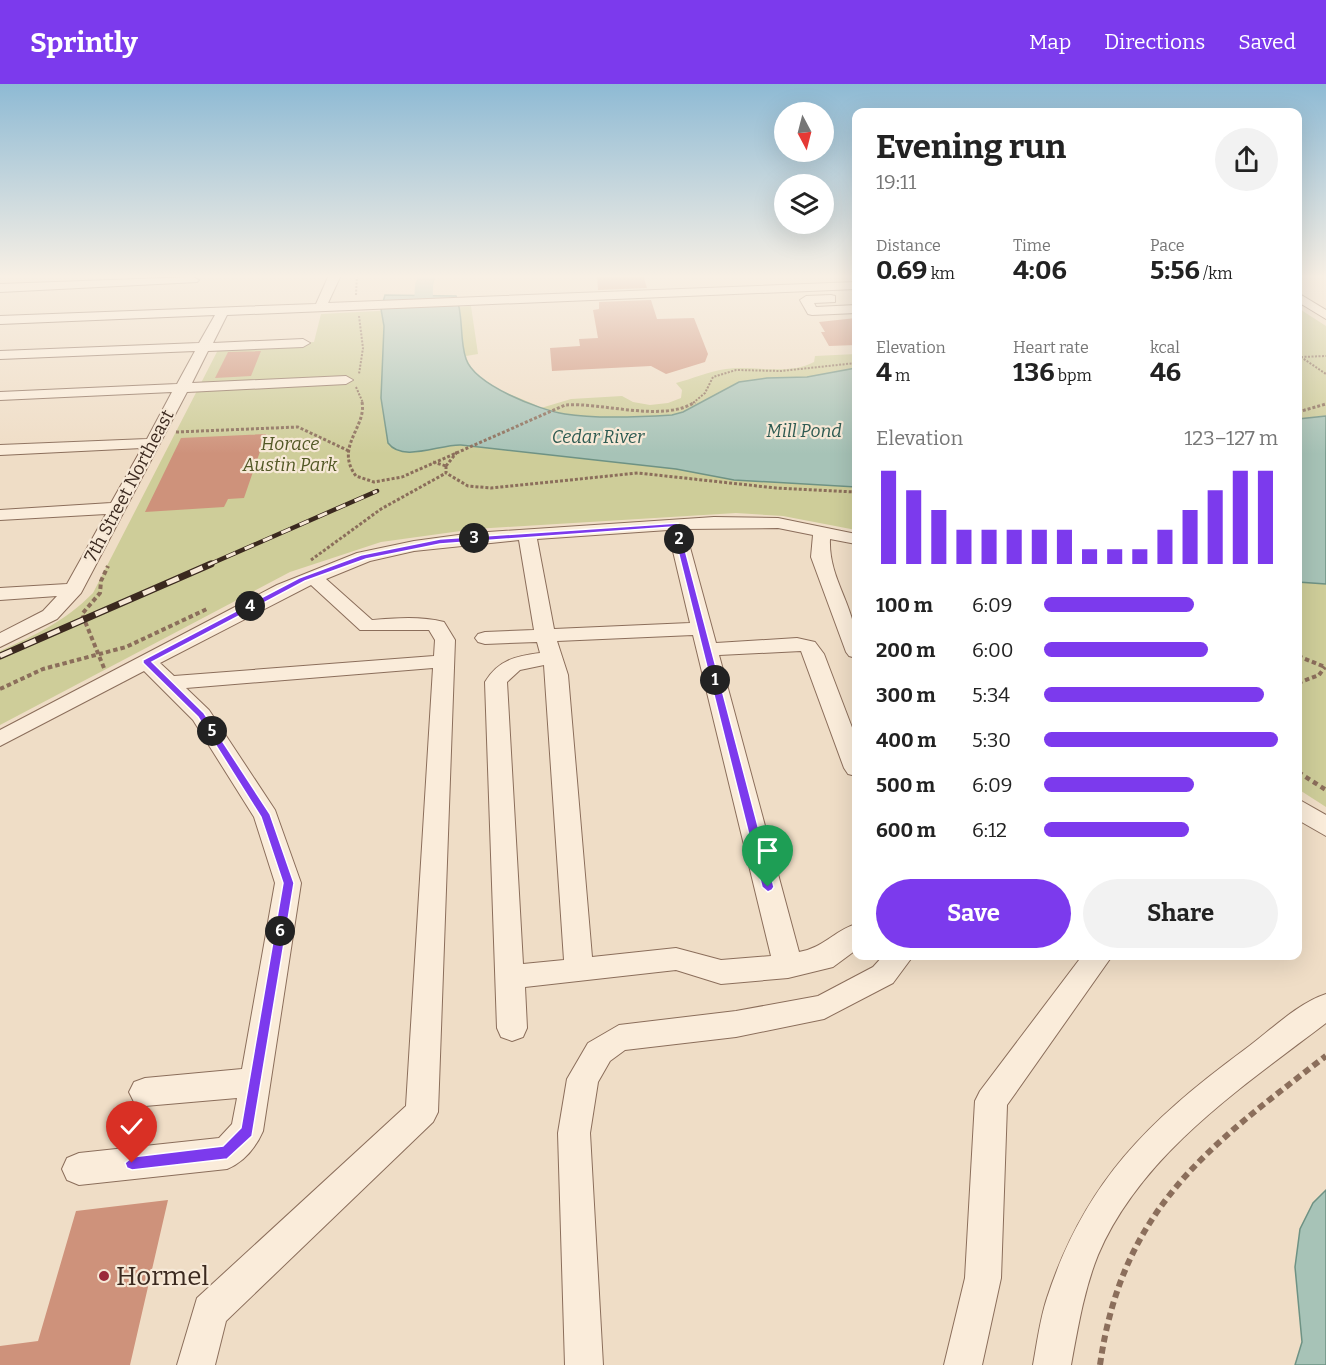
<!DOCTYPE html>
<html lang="en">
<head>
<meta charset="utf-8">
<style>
  :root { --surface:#fff; --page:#f2f2f2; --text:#222; --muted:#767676; --accent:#7c3aed }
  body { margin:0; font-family:Bitter,serif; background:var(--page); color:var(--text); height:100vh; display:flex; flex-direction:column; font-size:22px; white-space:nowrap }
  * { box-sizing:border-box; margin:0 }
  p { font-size:20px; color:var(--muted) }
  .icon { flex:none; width:33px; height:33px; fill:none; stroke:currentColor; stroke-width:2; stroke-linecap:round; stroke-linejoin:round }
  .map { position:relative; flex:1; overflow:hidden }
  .side { position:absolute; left:852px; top:24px; width:450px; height:852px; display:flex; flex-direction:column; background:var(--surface); border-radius:12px; box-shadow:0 6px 24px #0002 }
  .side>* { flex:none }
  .needle { width:39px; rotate:173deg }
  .fabs { position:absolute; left:774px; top:18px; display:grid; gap:12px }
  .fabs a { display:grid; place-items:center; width:60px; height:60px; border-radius:50%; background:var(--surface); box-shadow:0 6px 24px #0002; font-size:30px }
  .pin { position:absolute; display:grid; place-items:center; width:51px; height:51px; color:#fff; margin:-62px -26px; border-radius:50% 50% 50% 0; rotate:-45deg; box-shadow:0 0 6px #0007 }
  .pin .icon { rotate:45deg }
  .km { position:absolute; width:30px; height:30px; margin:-15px; border-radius:50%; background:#222; color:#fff; font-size:16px; line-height:30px; text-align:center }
  .round { display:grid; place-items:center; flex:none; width:63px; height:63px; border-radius:32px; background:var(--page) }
  .overview { display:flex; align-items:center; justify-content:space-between; height:102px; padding:0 24px }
  h1 { font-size:33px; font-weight:700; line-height:45px }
  .figures { display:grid; grid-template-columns:repeat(3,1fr); gap:9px; height:102px; padding:6px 24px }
  .figures div { display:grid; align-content:center }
  .figures b { font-size:26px; font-weight:700 }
  .figures small { font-size:16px; font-weight:400 }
  .figures p { font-size:16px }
  .chart { height:168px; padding:12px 24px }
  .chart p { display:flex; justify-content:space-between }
  .chart svg { width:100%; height:108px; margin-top:6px; stroke:var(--accent); stroke-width:6 }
  .primary-button { display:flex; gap:12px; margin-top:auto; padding:12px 24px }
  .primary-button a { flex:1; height:69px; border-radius:36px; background:var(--accent); color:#fff; font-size:24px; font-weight:700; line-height:69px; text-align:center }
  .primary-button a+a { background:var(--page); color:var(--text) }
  ul { padding:0 24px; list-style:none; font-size:20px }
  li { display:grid; grid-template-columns:96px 72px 1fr; align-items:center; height:45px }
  li i { height:15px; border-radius:8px; background:var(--accent) }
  header { display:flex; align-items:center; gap:36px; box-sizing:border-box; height:84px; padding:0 30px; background:var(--accent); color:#fff }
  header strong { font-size:28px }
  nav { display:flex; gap:33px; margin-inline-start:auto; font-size:21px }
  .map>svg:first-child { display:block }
  .green { fill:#cecd99 }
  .water { fill:#a7c3b7; stroke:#6e9284; stroke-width:1.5 }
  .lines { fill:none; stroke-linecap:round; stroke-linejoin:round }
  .river { fill:#a7c3b7; fill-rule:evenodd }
  .building { fill:#ce927b }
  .minor-casing { stroke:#8b6e5b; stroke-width:2 }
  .path-far4 { stroke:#8b6e5b; stroke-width:2; stroke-dasharray:2 1.5; stroke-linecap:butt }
  .path-far3 { stroke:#8b6e5b; stroke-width:3; stroke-dasharray:3 2; stroke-linecap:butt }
  .path-far2 { stroke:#8b6e5b; stroke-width:4; stroke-dasharray:4.5 3; stroke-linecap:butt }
  .path-far1 { stroke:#8b6e5b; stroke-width:4.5; stroke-dasharray:5 4; stroke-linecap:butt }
  .path { stroke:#8b6e5b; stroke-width:6; stroke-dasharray:7 4.5; stroke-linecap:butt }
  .minor { fill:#faecda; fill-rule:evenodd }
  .rail-far1-casing { stroke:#3b291f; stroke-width:4.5 }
  .rail-casing { stroke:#3b291f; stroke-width:7 }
  .rail-far1 { stroke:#f6e8d6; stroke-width:3; stroke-dasharray:10; stroke-linecap:butt }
  .rail { stroke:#f6e8d6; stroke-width:4.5; stroke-dasharray:13; stroke-linecap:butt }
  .route { fill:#7c3aed; stroke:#fff; stroke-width:1.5 }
  .poi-dot { fill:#9b2a3a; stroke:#f6e8d6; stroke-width:2 }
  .labels { text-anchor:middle; stroke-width:4.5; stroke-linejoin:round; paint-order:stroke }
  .far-water-label { font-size:18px; font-style:italic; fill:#2e5b52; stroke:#f6e8d6 }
  .far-park-label { font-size:18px; font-style:italic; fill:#525825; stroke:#f6e8d6 }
  .far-street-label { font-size:18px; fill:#3b291f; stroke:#f6e8d6 }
  .near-poi-label { font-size:26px; fill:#3b291f; stroke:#f6e8d6; text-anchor:start }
</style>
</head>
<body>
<header>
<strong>Sprintly</strong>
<nav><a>Map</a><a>Directions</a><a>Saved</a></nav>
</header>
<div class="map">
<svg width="1326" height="1281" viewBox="0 0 1326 1281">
  <rect width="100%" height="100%" fill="#efddc6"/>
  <!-- green -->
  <path class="green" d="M 471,222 L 478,270 L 466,272 C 475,304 516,310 541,324 L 571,315 L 622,312 L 633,318 L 650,321 L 668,319 L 681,314 L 682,306 L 676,299 C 692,295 710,287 726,285 C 754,281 787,292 814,278 L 815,272 L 856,270 L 856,446 L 783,432 L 736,429 L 475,445 L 381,458 L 290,488 L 0,641 L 0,567 C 36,551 65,537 93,509 L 220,262 L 314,258 L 321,230 Z
    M 1298,224 L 1326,242 L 1326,723 L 1298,705 Z"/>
  <!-- water -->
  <path class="water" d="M 385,211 L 456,212 C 464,232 459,254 466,275 C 475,301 539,326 565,330 C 595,335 641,333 672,331 L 683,328 L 739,298 L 767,294 L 807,293 L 856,284 L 856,403 L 734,396 L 676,385 L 461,361 C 440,360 403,379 388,359 L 381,314 L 384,242 L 381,225 Z
    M 1326,332 L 1326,500 L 1298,498 L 1298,335 Z
    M 1326,1106 L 1326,1281 L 1295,1281 L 1302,1258 L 1295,1183 L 1300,1145 L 1313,1119 Z"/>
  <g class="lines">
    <!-- river -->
    <path class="river" d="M 418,191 L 436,191 L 433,201 L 432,260 L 429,264 L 415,264 L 412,260 L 415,201 Z"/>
  </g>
  <!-- building -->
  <path class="building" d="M 597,191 L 643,191 L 647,204 L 598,206 Z
    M 651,216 L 657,235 L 694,234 L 708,270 L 705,278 L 666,290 L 651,282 L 552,287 L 550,264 L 580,262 L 579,255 L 598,254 L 593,226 L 599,225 L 599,218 Z
    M 856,234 L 856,261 L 829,262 L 821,248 L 825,248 L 819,238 Z
    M 261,267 L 251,292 L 215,294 L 228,268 Z
    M 266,350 L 244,414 L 228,415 L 224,423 L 145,428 L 181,354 Z
    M 168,1116 L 130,1281 L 0,1281 L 0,1262 L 38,1257 L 76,1127 Z"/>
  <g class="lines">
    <defs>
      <path id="minor" d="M 329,191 L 341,191 L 328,219 L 856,198 L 856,205 L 227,231 L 213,259 L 303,255 L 310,259 L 303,263 L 208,267 L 192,299 L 346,292 L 353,296 L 346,300 L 187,308 L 81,509 L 57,535 L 0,563 L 0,549 L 43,527 L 57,512 L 0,516 L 0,504 L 67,500 L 106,430 L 0,436 L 0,426 L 111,419 L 142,364 L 0,371 L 0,361 L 147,355 L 172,308 L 0,316 L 0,308 L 177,300 L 195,267 L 0,275 L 0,267 L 199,259 L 215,231 L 0,240 L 0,232 L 316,220 Z
        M 193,193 L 199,196 L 197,198 L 0,208 L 0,200 Z
        M 1298,209 L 1326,226 L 1326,235 L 1298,218 Z
        M 831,211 L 835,212 L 835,218 L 814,219 L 816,223 L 856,221 L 856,229 L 812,231 L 808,230 L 800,216 L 806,212 Z
        M 714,433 L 778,434 L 856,450 L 856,460 L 830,455 C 828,499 861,526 856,574 L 849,572 L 846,568 L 811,473 L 813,451 L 778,444 L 685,445 L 716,559 L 797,554 L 815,558 L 824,570 L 856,654 L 856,692 L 848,690 L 844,684 L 801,567 L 719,571 L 799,868 C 823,864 834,847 856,840 L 856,866 L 833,883 L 788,894 L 721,900 L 676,886 L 525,903 L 527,944 L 523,953 L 512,957 L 501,953 L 497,944 L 485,598 C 498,576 516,572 540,569 L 537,558 L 485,560 L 478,558 L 475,554 L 478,550 L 485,548 L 534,546 L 519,456 L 414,467 L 370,477 L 326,495 L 372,536 C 397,534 420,532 444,538 L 455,556 L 438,1028 L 433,1038 L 226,1237 L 215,1281 L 177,1281 L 197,1214 L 406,1022 L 433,584 L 186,604 L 209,626 L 275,726 L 301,799 L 263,1047 C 256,1063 244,1078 227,1085 L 79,1101 L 67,1096 L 62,1085 L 67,1074 L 79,1069 L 219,1054 L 232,1040 L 237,1014 L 145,1022 L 134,1018 L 129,1008 L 134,998 L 145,994 L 242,985 L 275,799 L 254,733 L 193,636 L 144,587 L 0,662 L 0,646 L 277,501 L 357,469 L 414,457 L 473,449 ZM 668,446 L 690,539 L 554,545 L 537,455 ZM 311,501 L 360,546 L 429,546 L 435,556 L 434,572 L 174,592 L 160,579 ZM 693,551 L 771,872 L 721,876 L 676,864 L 592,873 L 568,591 L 557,557 ZM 544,581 L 564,876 L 523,880 L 507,598 L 520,586 Z
        M 1298,715 L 1326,731 L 1326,752 L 1298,736 Z
        M 883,872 L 913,872 L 893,899 L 824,935 L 736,953 L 625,966 L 610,977 L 598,998 L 590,1049 L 603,1281 L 565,1281 L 558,1049 L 567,995 L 588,959 L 619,941 L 736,927 L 818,912 L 873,883 Z
        M 1082,872 L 1112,872 L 1007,1021 L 1001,1194 L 982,1281 L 944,1281 L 965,1194 L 975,1017 L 980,1007 Z
        M 1326,910 L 1326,939 C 1242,1003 1141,1070 1098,1171 C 1084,1206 1078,1243 1071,1281 L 1033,1281 C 1037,1259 1040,1235 1047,1214 C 1085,1098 1148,1037 1244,966 C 1269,948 1296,920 1326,910 Z"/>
    </defs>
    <!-- minor casing -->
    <use href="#minor" class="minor-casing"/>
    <!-- path-far4 -->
    <path class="path-far4" d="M 356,211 L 357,191
      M 359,232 L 363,264 L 359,290
      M 1298,271 L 1326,290
      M 1301,273 L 1326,272
      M 356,303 L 363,319
      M 693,319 L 705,309 L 713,293 L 736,286 L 781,287 L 856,279"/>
    <!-- path-far3 -->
    <path class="path-far3" d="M 362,318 C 367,343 334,363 356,392 L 374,398 L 402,393 L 565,321 C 602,318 663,339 695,318
      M 1298,328 L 1326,320
      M 176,348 L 298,343 L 349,367
      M 433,378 L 446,382
      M 446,382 L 446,389 L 468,402 L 491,404 L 638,389 L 776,404 L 856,408
      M 446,382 L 457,368
      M 311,476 L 381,425 L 446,389"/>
    <!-- path-far2 -->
    <path class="path-far2" d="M 1298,572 L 1325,583
      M 104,584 L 82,530 L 100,509 L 101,497 L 108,482
      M 1298,599 L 1319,591 L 1325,583
      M 0,605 L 43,585 L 126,563 L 209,524"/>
    <!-- path-far1 -->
    <path class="path-far1" d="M 1298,688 L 1326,706"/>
    <!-- path -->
    <path class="path" d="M 1100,1281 C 1122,1124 1209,1062 1326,972"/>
    <!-- minor -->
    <use href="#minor" class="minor"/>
    <defs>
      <path id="rail-far1" d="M 208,481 L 377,407"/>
      <path id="rail" d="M 0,572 L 211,480"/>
    </defs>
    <!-- rail-far1 casing -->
    <use href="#rail-far1" class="rail-far1-casing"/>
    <!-- rail casing -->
    <use href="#rail" class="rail-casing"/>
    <!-- rail-far1 -->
    <use href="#rail-far1" class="rail-far1"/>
    <!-- rail -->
    <use href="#rail" class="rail"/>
  </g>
  <!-- sky -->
  <linearGradient id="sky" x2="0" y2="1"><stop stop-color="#8ebad4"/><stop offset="0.52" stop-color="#f8f0e5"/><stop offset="1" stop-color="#f8f0e5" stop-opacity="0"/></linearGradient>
  <rect width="1326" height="370" fill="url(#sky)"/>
  <!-- route -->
  <path class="route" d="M 678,439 L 774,803 L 772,806 L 768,808 L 762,803 L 672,443 L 440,460 L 366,475 L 305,497 L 152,578 L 204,629 L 270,730 L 294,799 L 252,1052 L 227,1075 L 132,1086 L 127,1084 L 125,1079 L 132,1073 L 223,1062 L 241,1044 L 283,799 L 261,733 L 198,633 L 143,579 L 143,576 L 299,494 L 361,471 L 440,455 Z"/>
  <!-- markers -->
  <circle class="poi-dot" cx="104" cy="1192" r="6"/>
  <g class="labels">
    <!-- far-water labels -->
    <g class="far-water-label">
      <text x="804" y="353">Mill Pond</text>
      <text x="598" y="359">Cedar River</text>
    </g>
    <!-- far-park labels -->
    <g class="far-park-label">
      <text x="290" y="366">Horace<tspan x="290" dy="21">Austin Park</tspan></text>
    </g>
    <!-- far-street labels -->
    <g class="far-street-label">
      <text transform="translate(129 402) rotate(-62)" y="6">7th Street Northeast</text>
    </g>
    <!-- near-poi labels -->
    <g class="near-poi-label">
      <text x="116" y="1201">Hormel</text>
    </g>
  </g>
</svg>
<div class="fabs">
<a><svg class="needle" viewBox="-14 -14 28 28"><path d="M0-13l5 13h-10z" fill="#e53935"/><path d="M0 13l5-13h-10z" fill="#767676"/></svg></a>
<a><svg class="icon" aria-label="layers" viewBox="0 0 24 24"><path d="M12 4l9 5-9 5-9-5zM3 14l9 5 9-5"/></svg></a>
</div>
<div class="pin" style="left:768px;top:803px;background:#1e9e55"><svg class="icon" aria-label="arrive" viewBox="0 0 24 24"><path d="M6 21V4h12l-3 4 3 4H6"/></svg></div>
<div class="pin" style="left:132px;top:1079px;background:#d93025"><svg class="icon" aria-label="check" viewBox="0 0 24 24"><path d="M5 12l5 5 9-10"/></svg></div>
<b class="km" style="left:715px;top:596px">1</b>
<b class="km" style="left:679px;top:455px">2</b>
<b class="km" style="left:474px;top:454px">3</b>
<b class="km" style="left:250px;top:522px">4</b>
<b class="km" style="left:212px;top:647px">5</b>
<b class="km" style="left:280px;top:847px">6</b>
<section class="side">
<div class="overview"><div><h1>Evening run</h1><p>19:11</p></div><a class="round"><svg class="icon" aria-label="share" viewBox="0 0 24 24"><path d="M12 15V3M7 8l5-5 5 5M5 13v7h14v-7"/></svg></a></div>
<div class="figures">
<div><p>Distance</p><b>0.69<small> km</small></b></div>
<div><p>Time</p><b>4:06</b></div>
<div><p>Pace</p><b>5:56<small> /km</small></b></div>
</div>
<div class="figures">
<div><p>Elevation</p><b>4<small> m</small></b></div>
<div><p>Heart rate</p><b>136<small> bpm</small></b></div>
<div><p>kcal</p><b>46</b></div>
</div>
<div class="chart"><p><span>Elevation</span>123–127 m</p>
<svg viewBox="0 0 160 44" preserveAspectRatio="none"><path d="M5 44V6M15 44V14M25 44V22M35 44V30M45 44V30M55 44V30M65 44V30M75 44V30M85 44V38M95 44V38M105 44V38M115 44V30M125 44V22M135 44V14M145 44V6M155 44V6"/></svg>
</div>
<ul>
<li><b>100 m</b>6:09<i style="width:64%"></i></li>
<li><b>200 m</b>6:00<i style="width:70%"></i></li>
<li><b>300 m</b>5:34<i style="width:94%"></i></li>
<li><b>400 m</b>5:30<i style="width:100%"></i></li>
<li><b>500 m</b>6:09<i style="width:64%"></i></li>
<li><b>600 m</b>6:12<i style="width:62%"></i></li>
</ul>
<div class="primary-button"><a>Save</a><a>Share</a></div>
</section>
</div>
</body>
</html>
